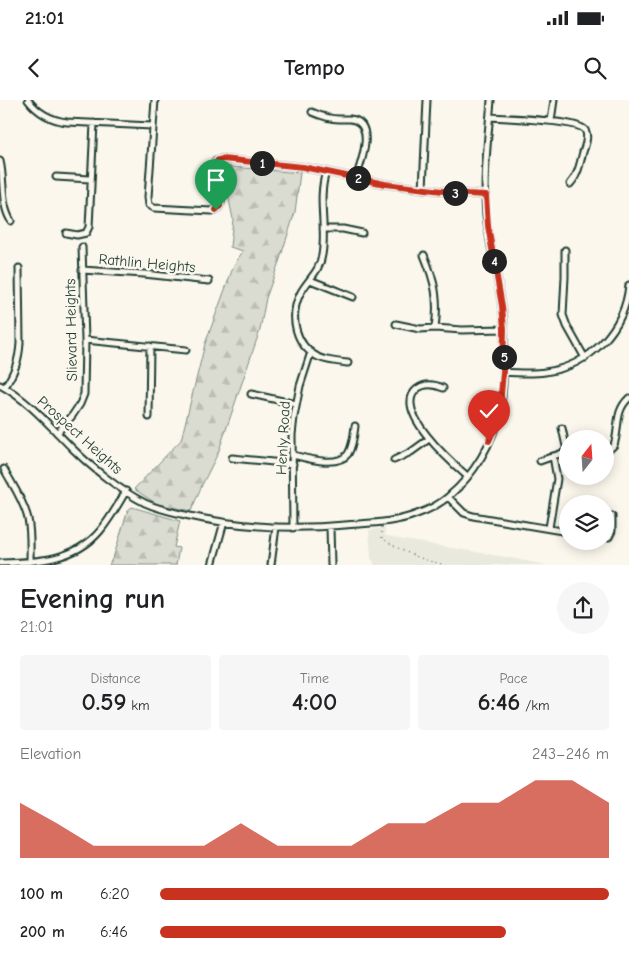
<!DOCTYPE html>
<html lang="en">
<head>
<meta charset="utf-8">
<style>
  :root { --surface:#fff; --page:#f6f6f6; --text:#202124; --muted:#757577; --accent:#c8321e }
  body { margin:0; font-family:"Comic Neue",sans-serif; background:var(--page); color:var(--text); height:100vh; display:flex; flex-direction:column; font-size:19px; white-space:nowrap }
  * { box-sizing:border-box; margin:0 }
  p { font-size:16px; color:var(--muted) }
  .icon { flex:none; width:28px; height:28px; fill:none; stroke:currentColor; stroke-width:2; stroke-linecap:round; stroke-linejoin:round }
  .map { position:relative; height:465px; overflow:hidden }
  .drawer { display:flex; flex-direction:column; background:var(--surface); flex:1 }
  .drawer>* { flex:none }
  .needle { width:32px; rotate:17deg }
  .tools { position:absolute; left:559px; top:330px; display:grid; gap:10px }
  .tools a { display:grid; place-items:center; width:55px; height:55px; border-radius:50%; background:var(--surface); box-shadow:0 2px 12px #0003; font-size:25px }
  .pin { position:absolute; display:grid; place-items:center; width:42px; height:42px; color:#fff; margin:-51px -21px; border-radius:50% 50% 50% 0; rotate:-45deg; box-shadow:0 0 5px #0007 }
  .pin .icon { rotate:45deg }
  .km { position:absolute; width:25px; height:25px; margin:-12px; border-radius:50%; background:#222; color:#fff; font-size:14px; line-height:25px; text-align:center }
  .round { display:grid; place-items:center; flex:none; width:52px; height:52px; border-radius:26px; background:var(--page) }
  .head { display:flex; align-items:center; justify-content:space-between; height:85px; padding:0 20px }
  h1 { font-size:28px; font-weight:600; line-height:38px }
  .figures { display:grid; grid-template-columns:repeat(3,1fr); gap:8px; height:85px; padding:5px 20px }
  .figures div { display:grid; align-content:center; border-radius:5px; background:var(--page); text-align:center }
  .figures b { font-size:25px; font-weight:600 }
  .figures small { font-size:14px; font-weight:400 }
  .figures p { font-size:14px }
  .chart { height:140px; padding:10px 20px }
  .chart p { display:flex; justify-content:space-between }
  .chart svg { width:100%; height:90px; margin-top:5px; fill:var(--accent); opacity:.7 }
  ul { padding:0 20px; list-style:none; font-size:16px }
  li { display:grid; grid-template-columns:80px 60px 1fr; align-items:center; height:38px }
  li i { height:12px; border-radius:6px; background:var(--accent) }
  .status { display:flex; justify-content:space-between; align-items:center; height:35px; padding:0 25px; background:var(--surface); direction:ltr }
  .status svg { height:14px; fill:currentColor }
  header { display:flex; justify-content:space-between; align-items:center; height:65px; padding:0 20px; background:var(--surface); font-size:22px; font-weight:600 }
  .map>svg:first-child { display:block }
  .built { fill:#eae9de }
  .forest { fill:url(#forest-firs); stroke:#7d8c82 }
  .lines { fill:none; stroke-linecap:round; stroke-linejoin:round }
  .street-casing { stroke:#1f3d34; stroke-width:9 }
  .path { stroke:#1f3d34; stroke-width:1; stroke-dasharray:1 4; stroke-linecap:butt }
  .street { stroke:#fbf7ec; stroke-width:5 }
  .route-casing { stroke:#fff; stroke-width:10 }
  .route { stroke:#c8321e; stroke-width:6 }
  .labels { text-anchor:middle; stroke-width:5; stroke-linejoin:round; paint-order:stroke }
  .street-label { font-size:15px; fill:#1f3d34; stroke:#fbf7ec }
</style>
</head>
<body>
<div class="status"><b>21:01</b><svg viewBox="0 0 49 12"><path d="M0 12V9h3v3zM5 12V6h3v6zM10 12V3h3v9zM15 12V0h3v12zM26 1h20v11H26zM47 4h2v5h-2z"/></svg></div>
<header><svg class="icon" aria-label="back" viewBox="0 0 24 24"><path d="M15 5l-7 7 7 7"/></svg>Tempo<svg class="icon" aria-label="search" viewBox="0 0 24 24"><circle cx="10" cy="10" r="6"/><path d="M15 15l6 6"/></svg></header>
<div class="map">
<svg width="629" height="465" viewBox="0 0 629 465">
  <defs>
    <pattern id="forest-firs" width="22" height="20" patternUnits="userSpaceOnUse" patternTransform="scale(1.25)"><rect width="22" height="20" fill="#dbdcd1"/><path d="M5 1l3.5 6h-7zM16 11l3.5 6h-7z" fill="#bcbeb4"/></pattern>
  </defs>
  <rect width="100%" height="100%" fill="#fbf7ec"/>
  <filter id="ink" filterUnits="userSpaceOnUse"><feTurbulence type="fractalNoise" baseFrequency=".02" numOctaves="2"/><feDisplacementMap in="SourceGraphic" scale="10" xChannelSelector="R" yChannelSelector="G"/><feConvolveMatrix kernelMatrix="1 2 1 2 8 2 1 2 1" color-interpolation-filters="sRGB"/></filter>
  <g filter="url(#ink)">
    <!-- built -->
    <path class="built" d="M 385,428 L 385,435 L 399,439 L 494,455 L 547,465 L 374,465 L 374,462 L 371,458 L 369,430 Z"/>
    <!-- forest -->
    <path class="forest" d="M 222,66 L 300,73 L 295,112 L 280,159 L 266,198 L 260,230 L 218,353 L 202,385 L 191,411 L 157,404 L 134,389 L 181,340 L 205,244 L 234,165 L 243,151 L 230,147 L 233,119 Z
      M 132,407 L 180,421 L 174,447 L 179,448 L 176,465 L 109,465 L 114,455 L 128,410 Z"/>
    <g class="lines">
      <defs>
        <path id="street" d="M 28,0 C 38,13 50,20 67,22 L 152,26
          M 155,0 L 148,97 L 149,105 L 154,108 L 212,111 C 217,110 220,107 221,102 L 215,64 L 216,61 L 221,59 L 303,67 L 385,84 L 467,94 L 485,95
          M 312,12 C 321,16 329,19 339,19 C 342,19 347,19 350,19 C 377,22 361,63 356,78
          M 490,17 C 505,18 578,20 585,30 C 589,36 585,46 583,52 C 580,63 578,76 570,84
          M 551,21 L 554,0
          M 0,61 C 5,81 0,103 11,121
          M 326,72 C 317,99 327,127 322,155 C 320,172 307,180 300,194 C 289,217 295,245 318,257 C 327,261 338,262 348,263
          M 56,77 L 90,79
          M 423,89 L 427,0
          M 323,129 L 343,129 L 362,133
          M 66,133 L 77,135 L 86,133 L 89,127 L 94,23
          M 565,150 L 565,177 L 563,215 L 567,226 L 585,258
          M 424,155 C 435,182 439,199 435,228
          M 82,170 L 144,174 L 209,181
          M 310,180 L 353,197
          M 396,224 L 420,229 L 435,228 L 462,230 L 504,229
          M 85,240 L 186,250
          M 503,272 C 517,273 532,274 545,272 C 590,266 625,229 629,185
          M 0,285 C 28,300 50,326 72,348 C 92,368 121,391 145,403 C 158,409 172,412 185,415 C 237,427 291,430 345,425 C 368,423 395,423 417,414 C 428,410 440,404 449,396 C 474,375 493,343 500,310 C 503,296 503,280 504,265 C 504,248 505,231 503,214 C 499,181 490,148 486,115 C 483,77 488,38 491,0
          M 5,287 C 14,273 19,261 20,243 L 19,168
          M 443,288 C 434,284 425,283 417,289 C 392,310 452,363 467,376
          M 251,294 L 296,304
          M 149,317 L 150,246
          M 562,328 L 567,351
          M 57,333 L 72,316 L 80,304 L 84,294 L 85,240 L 82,147
          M 605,349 L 611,348 L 614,345 C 620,327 614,312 629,298
          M 293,355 C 306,358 337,368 348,354 C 353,346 354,335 355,326
          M 232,358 L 293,364
          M 394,360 L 411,352 L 429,339
          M 540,361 L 568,351
          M 4,369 C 12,384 24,401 28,419 C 31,433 30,448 30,462
          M 448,397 L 464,413 L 473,416 L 568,432
          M 330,427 L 331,465
          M 293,428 L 292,335 L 294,317 L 300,286 L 311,252
          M 549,428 L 557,379 L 553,356
          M 605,438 L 609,437 L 612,431 L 612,416
          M 0,463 C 36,462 75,461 100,431 C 110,419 118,405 126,391
          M 212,465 L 224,422
          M 271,465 L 276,427"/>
      </defs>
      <!-- street casing -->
      <use href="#street" class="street-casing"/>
      <!-- path -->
      <path class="path" d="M 382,427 L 382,438 C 402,452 424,461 447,465"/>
      <!-- street -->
      <use href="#street" class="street"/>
    </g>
  </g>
  <g class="lines" filter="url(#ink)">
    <defs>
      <path id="route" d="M 216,110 L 220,106 L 220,100 L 215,64 L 218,60 L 223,59 L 303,67 L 385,84 L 467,94 L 486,95 L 488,126 L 502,206 L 504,229 L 503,272 L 500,306 L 498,317 L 489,341"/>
    </defs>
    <!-- route casing -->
    <use href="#route" class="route-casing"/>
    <!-- route -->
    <use href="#route" class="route"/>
  </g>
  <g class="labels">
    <!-- street labels -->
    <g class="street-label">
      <text transform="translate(147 163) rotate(5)" y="5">Rathlin Heights</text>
      <text transform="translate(71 230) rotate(-91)" y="5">Slievard Heights</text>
      <text transform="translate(80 335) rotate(42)" y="5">Prospect Heights</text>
      <text transform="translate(283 338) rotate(-87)" y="5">Henly Road</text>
    </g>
  </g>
</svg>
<div class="tools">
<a><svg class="needle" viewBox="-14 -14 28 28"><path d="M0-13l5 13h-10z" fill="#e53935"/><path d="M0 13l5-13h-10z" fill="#757577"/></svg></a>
<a><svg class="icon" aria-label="layers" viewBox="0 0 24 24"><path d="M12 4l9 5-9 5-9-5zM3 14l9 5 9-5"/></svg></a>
</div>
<div class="pin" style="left:216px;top:110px;background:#1e9e55"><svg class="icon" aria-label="arrive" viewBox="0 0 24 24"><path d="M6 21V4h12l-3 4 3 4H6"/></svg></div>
<div class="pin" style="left:489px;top:341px;background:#d93025"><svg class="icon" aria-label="check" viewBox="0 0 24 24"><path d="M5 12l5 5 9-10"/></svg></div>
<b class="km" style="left:262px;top:63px">1</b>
<b class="km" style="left:358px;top:78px">2</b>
<b class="km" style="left:455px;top:93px">3</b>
<b class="km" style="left:494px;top:161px">4</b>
<b class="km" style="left:504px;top:257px">5</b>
</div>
<section class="drawer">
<div class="head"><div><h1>Evening run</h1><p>21:01</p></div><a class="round"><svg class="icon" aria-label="share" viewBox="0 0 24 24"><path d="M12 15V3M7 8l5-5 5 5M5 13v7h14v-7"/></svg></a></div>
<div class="figures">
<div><p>Distance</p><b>0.59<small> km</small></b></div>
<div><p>Time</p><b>4:00</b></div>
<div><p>Pace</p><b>6:46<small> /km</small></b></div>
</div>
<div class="chart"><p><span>Elevation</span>243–246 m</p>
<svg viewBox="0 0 160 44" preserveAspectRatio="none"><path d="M0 44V17L10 27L20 38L30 38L40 38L50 38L60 27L70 38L80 38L90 38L100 27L110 27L120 17L130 17L140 6L150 6L160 17V44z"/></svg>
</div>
<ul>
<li><b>100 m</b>6:20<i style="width:100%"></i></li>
<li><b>200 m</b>6:46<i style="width:77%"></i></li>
</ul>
</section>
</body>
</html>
